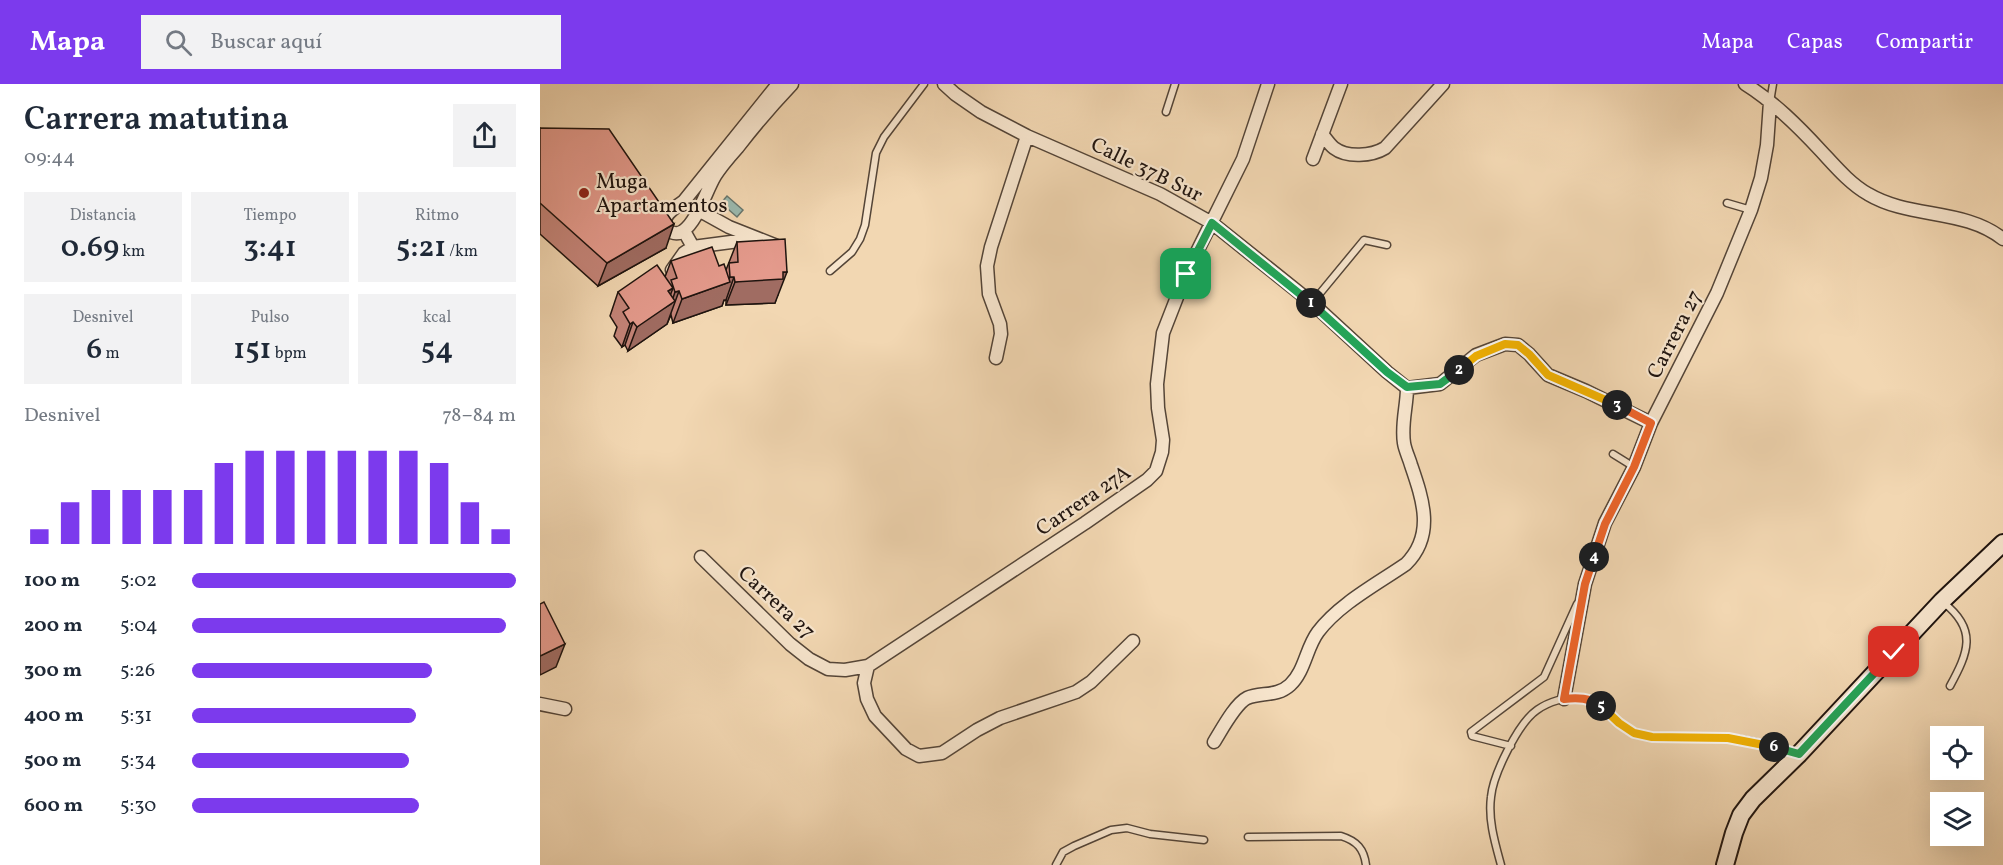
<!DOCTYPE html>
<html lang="es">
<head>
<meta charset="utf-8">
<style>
  :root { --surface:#fff; --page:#f2f2f3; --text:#1f2937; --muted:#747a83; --accent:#7c3aed }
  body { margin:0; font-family:Vollkorn,serif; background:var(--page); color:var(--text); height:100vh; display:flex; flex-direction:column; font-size:22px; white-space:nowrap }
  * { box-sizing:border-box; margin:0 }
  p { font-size:20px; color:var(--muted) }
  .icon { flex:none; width:33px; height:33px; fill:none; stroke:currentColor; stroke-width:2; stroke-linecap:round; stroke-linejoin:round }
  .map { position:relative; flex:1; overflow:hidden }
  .panel { display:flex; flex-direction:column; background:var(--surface); width:540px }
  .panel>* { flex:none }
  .controls { position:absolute; left:1390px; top:642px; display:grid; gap:12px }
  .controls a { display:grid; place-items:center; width:54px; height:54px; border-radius:0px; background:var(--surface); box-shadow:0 6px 24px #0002; font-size:30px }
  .pin { position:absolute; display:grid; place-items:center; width:51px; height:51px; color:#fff; margin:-26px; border-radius:12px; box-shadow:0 3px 9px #0006 }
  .km { position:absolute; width:30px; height:30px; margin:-15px; border-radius:50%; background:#222; color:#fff; font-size:16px; line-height:30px; text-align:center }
  .round { display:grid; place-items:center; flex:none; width:63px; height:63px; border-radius:0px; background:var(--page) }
  .headline { display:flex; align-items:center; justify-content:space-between; height:102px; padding:0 24px }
  h1 { font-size:33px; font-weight:600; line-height:45px }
  .figures { display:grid; grid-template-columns:repeat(3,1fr); gap:9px; height:102px; padding:6px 24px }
  .figures div { display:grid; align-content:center; border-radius:0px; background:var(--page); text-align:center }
  .figures b { font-size:30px; font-weight:600 }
  .figures small { font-size:16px; font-weight:400 }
  .figures p { font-size:16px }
  .chart { height:168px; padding:12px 24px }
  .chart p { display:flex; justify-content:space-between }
  .chart svg { width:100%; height:108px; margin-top:6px; stroke:var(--accent); stroke-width:6 }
  ul { padding:0 24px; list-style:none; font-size:20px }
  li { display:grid; grid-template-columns:96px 72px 1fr; align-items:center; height:45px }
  li i { height:15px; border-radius:8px; background:var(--accent) }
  header { display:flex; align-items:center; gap:36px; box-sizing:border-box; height:84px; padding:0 30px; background:var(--accent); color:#fff }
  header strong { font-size:28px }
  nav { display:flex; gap:33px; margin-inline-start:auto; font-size:21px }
  .search { width:420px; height:54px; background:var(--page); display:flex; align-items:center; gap:15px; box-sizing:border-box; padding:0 21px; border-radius:0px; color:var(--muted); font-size:22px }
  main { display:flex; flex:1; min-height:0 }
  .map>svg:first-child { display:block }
  .water { fill:#9bb9ae; stroke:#69776e; stroke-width:1.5 }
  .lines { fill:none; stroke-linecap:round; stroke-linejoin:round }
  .lane-casing { stroke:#544538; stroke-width:9 }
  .street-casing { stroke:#544538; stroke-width:15 }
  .secondary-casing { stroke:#1f140f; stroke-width:20 }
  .lane { stroke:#f7e5cd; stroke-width:6 }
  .street { stroke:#f7e5cd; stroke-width:12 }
  .secondary { stroke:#f7e5cd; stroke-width:16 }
  .wall { fill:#c48478; stroke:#1f140f; stroke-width:1.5 }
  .shaded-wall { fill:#a06c62; stroke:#1f140f; stroke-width:1.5 }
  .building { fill:#e49a8c; stroke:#1f140f; stroke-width:1.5 }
  .split-1-casing { stroke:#fff; stroke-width:12 }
  .split-2-casing { stroke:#fff; stroke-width:12 }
  .split-3-casing { stroke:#fff; stroke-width:12 }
  .split-4-casing { stroke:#fff; stroke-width:12 }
  .split-5-casing { stroke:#fff; stroke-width:12 }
  .split-6-casing { stroke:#fff; stroke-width:12 }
  .split-7-casing { stroke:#fff; stroke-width:12 }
  .split-1 { stroke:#22a559; stroke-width:8 }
  .split-2 { stroke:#22a559; stroke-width:8 }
  .split-3 { stroke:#f5b400; stroke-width:8 }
  .split-4 { stroke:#f0652b; stroke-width:8 }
  .split-5 { stroke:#f0652b; stroke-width:8 }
  .split-6 { stroke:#f5b400; stroke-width:8 }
  .split-7 { stroke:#22a559; stroke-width:8 }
  .poi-dot { fill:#8f2418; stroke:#f7e5cd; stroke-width:2 }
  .labels { text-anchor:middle; stroke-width:4.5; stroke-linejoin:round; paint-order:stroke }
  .street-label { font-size:21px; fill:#1f140f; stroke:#f7e5cd }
  .poi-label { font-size:21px; fill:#1f140f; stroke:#f7e5cd; text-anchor:start }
</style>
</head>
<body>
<header>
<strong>Mapa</strong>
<div class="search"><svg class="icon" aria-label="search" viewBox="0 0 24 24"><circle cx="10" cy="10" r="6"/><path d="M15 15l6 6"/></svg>Buscar aquí</div>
<nav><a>Mapa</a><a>Capas</a><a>Compartir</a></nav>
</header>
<main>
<section class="panel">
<div class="headline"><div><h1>Carrera matutina</h1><p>09:44</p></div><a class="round"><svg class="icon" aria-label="share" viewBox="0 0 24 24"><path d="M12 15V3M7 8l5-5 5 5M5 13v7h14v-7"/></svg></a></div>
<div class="figures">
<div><p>Distancia</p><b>0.69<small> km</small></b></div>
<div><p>Tiempo</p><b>3:41</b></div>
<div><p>Ritmo</p><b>5:21<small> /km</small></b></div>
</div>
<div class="figures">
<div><p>Desnivel</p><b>6<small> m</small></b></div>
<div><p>Pulso</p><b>151<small> bpm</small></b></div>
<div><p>kcal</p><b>54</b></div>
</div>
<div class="chart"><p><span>Desnivel</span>78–84 m</p>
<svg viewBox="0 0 160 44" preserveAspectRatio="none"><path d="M5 44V38M15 44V27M25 44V22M35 44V22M45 44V22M55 44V22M65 44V11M75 44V6M85 44V6M95 44V6M105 44V6M115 44V6M125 44V6M135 44V11M145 44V27M155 44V38"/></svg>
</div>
<ul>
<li><b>100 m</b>5:02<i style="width:100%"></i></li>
<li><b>200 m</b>5:04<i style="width:97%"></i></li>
<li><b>300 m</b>5:26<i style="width:74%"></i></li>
<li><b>400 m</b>5:31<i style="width:69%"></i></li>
<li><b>500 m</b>5:34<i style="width:67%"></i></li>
<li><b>600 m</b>5:30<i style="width:70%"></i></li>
</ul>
</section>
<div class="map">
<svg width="1463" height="781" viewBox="0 0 1463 781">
  <rect width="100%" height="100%" fill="#f2d7b2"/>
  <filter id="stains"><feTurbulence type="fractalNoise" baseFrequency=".00333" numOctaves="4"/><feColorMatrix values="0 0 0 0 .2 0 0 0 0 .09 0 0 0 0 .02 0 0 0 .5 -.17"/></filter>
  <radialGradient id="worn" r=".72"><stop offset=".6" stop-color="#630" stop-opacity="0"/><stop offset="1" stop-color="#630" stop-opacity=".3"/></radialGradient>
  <!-- water -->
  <path class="water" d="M 187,112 L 203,126 L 197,133 L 181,119 Z"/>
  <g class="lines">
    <defs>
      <path id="lane" d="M 1230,18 L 1233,0
        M 626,28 L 635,0
        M 1187,119 L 1211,126
        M 290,187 L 312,168 L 320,155 L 325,141 L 336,69 L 344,53 L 384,0
        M 772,219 L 824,156 L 847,161
        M 1073,370 L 1094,383
        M 1404,519 C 1438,546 1428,569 1410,602
        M 971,662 L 932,652 L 931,648 L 1004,593 L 1037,520
        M 708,753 L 801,752 C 817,757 824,765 826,781
        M 516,781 L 523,768 L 534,762 L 571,746 L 587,744 L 610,750 L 664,756
        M 961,781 C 955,759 948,736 951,713 C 953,691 978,639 997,626 C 1008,618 1027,612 1040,614 C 1065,617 1073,639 1093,649 C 1098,651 1105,652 1111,653 C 1136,656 1163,653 1189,654 C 1212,656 1234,662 1256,669"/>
      <path id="street" d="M 238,0 L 144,117 C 137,123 123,129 125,140 C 126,148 136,152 143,147 C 157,138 166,107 175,92 C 181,82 190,72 198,63 C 215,41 233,20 252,0
        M 404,0 L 415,10 L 441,28 L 487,52 L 620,110 L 672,139 L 772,219 L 847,288 L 867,304 L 900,300 L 936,271 L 965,260 L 978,261 L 989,270 L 1008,291 L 1046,307 L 1111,339
        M 1205,0 C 1234,18 1258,42 1281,67 C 1295,82 1310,100 1328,110 C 1370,135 1424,124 1463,155
        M 782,50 C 786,55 790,61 794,64 C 807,74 832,72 845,64 L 903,0
        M 773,75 L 801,0
        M 153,123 L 189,143 L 237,162
        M 153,163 L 214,155
        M 132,186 L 144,169 L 153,163 L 144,147
        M 456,274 L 461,250 L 460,240 L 449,210 L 447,182 L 451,163 L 487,52
        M 161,473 L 250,560 L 269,575 L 288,585 L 305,586 L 328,582 L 545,439 L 607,396 L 616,387 L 622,368 L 623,356 L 618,324 L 617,300 L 623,249 L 646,190 L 703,75 L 728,0
        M 328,582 L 324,599 L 327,615 L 335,632 L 366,665 L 379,672 L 402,669 L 437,646 L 460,634 L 536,608 L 551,598 L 593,557
        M 1024,615 L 1045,500 L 1065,439 L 1094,383 L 1111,339 L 1177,209 L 1211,126 L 1221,94 L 1227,61 L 1230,18
        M 0,620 L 25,625
        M 674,658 C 681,647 695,620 707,614 C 721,608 737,613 750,601 C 765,587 766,564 778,548 C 799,520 837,500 866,480 C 895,451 883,416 871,381 C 869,374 865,366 864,359 C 861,340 867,322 867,304"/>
      <path id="secondary" d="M 1185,781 L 1194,749 L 1201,731 L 1213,715 L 1259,670 L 1402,517 L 1463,459"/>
    </defs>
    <!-- lane casing -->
    <use href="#lane" class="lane-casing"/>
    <!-- street casing -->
    <use href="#street" class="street-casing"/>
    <!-- secondary casing -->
    <use href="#secondary" class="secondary-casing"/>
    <!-- lane -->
    <use href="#lane" class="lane"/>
    <!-- street -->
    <use href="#street" class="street"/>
    <!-- secondary -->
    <use href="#secondary" class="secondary"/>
  </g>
  <!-- wall -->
  <path class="wall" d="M 0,44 L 126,164 L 58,202 L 0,150 Z
    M 197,158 L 238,211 L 237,212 L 235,219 L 186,221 L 186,216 L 184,216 L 182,222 L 133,239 L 131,231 L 127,240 L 88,267 L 85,261 L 82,263 L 74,252 L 77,243 L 70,232 L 78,208 L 125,193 L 131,177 L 179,182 L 186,186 Z"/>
  <!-- shaded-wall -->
  <path class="shaded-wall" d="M 134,140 L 126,164 L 58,202 L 67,179 Z
    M 243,188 L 247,188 L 235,219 L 186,221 L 195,198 Z
    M 190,193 L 194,193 L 186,216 L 184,216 L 182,222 L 133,239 L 142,215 L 187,199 Z
    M 133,204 L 126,223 L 131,220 L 135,208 L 139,207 L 127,240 L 88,267 L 97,243 L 128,207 Z
    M 93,238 L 85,261 L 82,263 L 90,240 Z
    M 25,560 L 16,583 L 0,591 L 0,572 Z"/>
  <!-- building -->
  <path class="building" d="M 0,44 L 69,45 L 134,140 L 67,179 L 0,119 Z
    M 245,155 L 247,188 L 243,188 L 243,195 L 195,198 L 194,193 L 190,193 L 189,179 L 198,178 L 197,158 Z
    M 172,163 L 179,182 L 184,180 L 190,198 L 142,215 L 139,207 L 135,208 L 131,196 L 137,194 L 131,177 Z
    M 117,181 L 133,204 L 128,207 L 135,217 L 97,243 L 93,238 L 90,240 L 83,228 L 89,224 L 78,208 Z
    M 4,518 L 25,560 L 0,572 L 0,520 Z"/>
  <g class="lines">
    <defs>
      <path id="split-1" d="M 646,190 L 672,139 L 771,219"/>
      <path id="split-2" d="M 771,219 L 847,288 L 867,303 L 900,300 L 919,286"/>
      <path id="split-3" d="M 919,286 L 936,272 L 965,260 L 978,261 L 989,270 L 1008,291 L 1077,321"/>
      <path id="split-4" d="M 1054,473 L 1065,440 L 1094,383 L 1111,339 L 1077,321"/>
      <path id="split-5" d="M 1054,473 L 1045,500 L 1024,615 C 1038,613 1049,614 1061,622"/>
      <path id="split-6" d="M 1061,622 L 1079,639 L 1094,649 L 1112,653 L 1188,654 L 1234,663"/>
      <path id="split-7" d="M 1234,663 L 1259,670 L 1354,568"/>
    </defs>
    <!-- split-1 casing -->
    <use href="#split-1" class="split-1-casing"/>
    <!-- split-2 casing -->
    <use href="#split-2" class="split-2-casing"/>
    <!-- split-3 casing -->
    <use href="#split-3" class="split-3-casing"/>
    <!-- split-4 casing -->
    <use href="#split-4" class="split-4-casing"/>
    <!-- split-5 casing -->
    <use href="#split-5" class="split-5-casing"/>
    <!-- split-6 casing -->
    <use href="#split-6" class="split-6-casing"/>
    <!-- split-7 casing -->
    <use href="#split-7" class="split-7-casing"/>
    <!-- split-1 -->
    <use href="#split-1" class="split-1"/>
    <!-- split-2 -->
    <use href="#split-2" class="split-2"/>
    <!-- split-3 -->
    <use href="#split-3" class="split-3"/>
    <!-- split-4 -->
    <use href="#split-4" class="split-4"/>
    <!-- split-5 -->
    <use href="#split-5" class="split-5"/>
    <!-- split-6 -->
    <use href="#split-6" class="split-6"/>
    <!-- split-7 -->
    <use href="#split-7" class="split-7"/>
  </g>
  <!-- markers -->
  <circle class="poi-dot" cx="44" cy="109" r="6"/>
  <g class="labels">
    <!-- street labels -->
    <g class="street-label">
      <text transform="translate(607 85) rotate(26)" y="7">Calle 37B Sur</text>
      <text transform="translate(1134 250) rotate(-63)" y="7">Carrera 27</text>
      <text transform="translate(543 416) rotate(-34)" y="7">Carrera 27A</text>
      <text transform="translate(237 518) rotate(43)" y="7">Carrera 27</text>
    </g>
    <!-- poi labels -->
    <g class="poi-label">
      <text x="56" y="104">Muga<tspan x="56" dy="24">Apartamentos</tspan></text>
    </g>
  </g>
  <rect width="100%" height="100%" filter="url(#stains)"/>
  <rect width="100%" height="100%" fill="url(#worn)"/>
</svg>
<div class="controls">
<a><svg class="icon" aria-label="locate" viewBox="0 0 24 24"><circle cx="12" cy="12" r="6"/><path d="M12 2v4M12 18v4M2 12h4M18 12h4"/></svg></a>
<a><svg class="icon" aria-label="layers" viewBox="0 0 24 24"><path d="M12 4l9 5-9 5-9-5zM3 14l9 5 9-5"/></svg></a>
</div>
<div class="pin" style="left:646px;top:190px;background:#1e9e55"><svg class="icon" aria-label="arrive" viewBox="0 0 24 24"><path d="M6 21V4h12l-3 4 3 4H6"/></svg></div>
<div class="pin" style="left:1354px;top:568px;background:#d93025"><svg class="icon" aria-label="check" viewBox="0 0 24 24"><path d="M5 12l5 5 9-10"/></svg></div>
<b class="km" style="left:771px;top:219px">1</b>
<b class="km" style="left:919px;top:286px">2</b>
<b class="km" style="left:1077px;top:321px">3</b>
<b class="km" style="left:1054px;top:473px">4</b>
<b class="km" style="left:1061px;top:622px">5</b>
<b class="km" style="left:1234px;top:663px">6</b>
</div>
</main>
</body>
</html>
